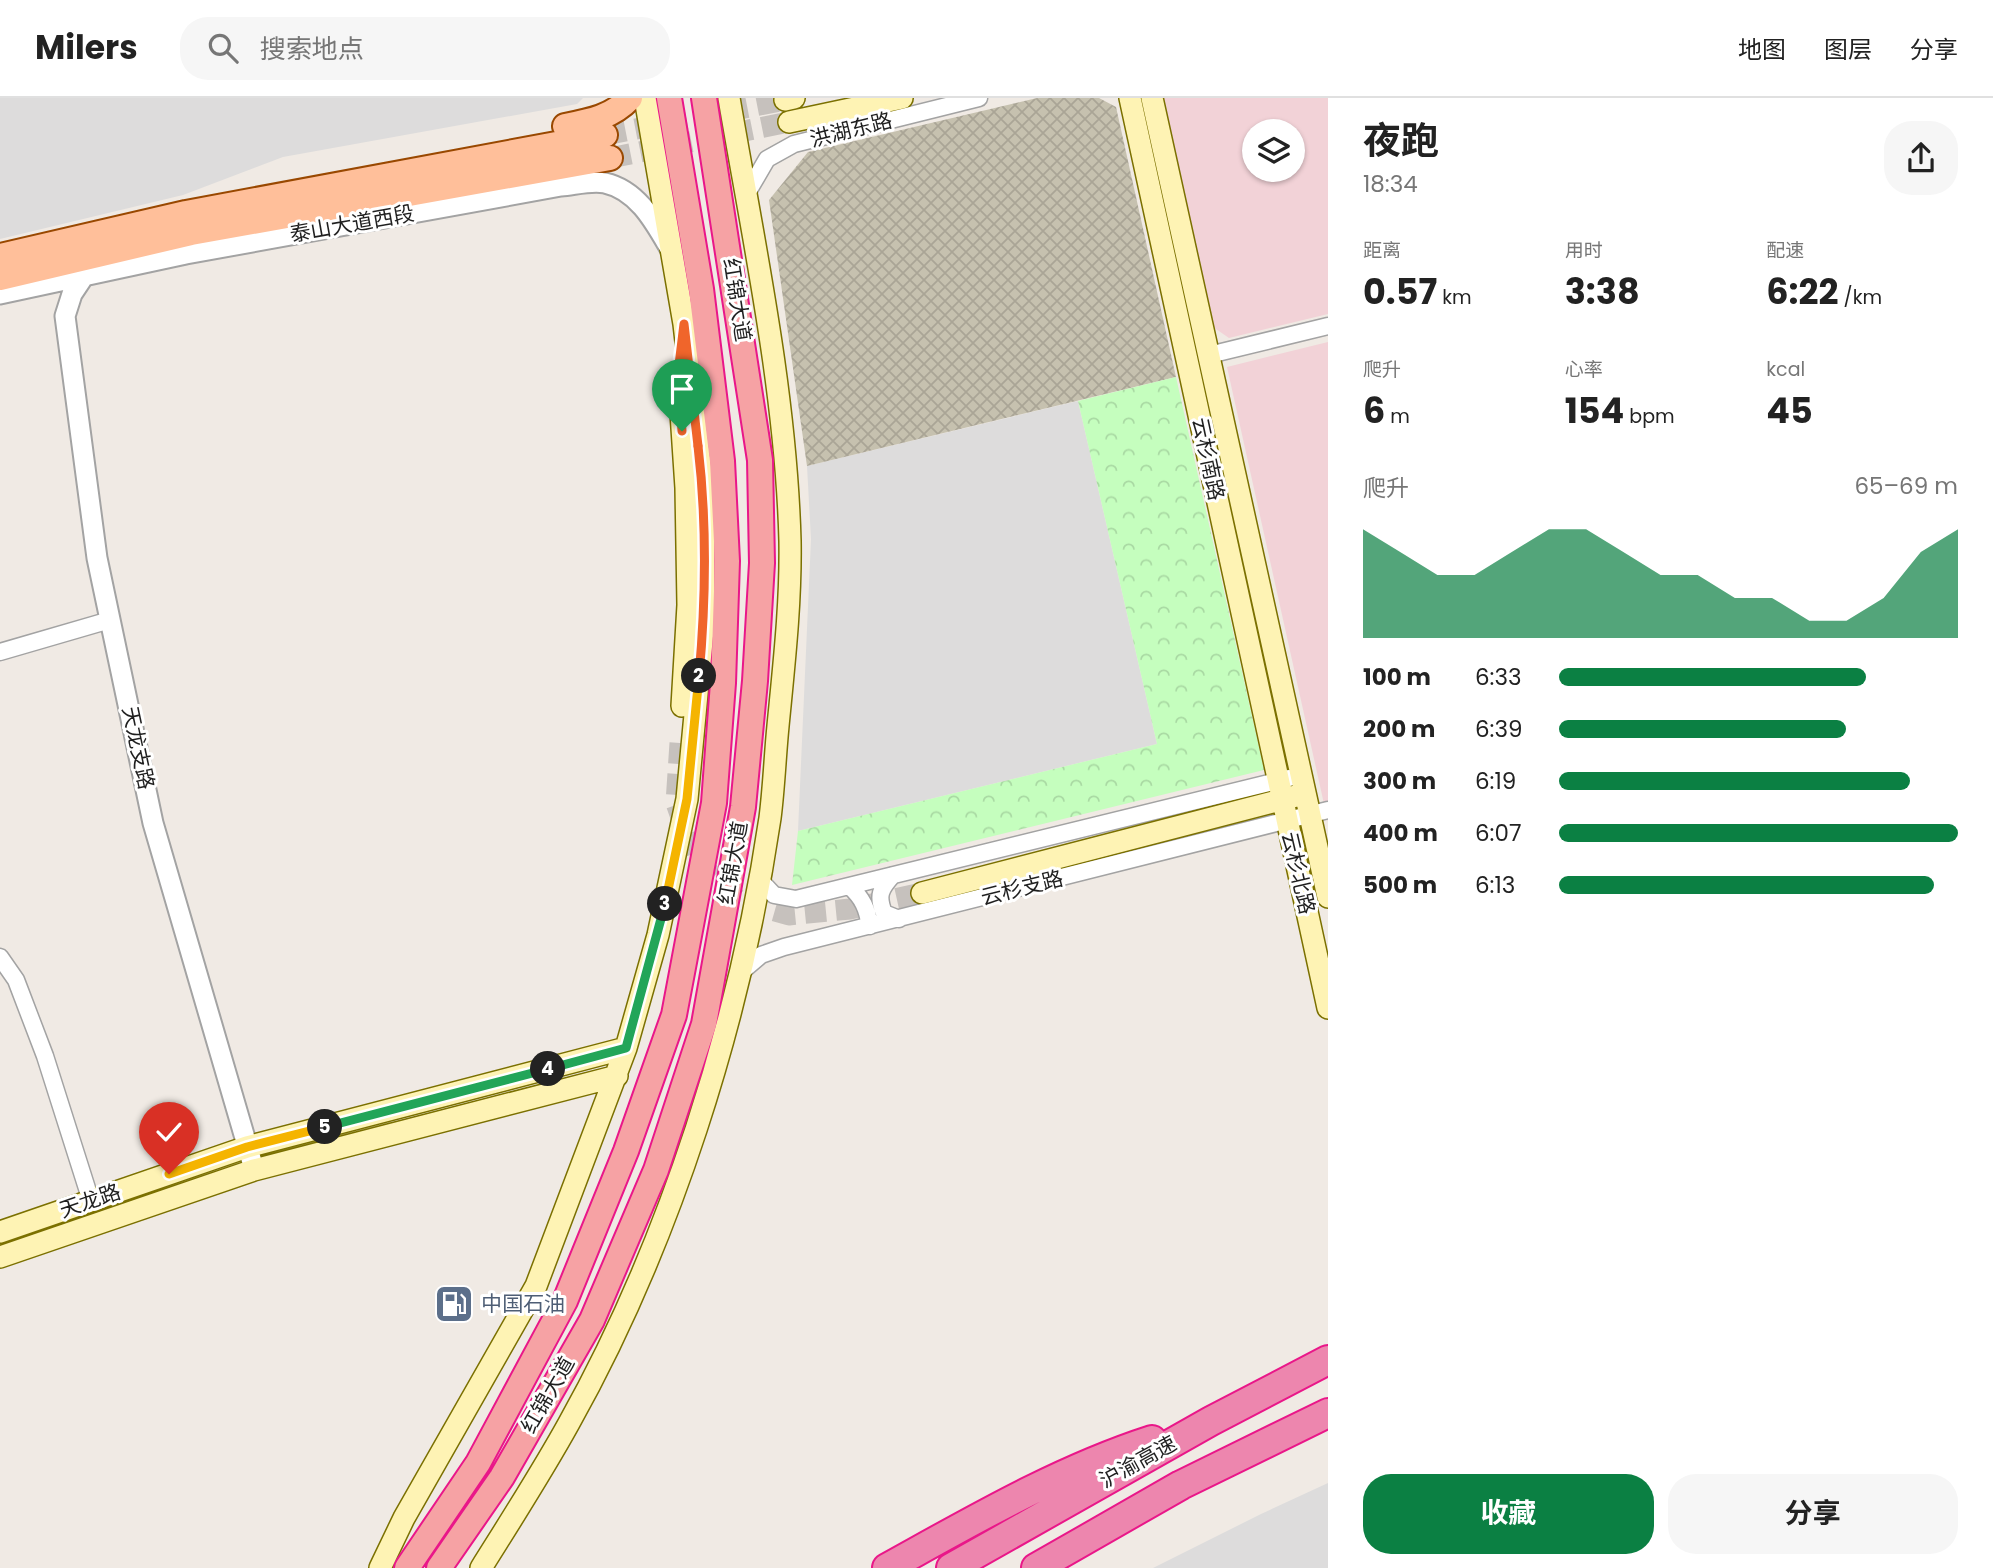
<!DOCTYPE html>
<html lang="zh">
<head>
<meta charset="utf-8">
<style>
  :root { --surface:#fff; --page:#f6f6f6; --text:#222; --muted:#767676; --line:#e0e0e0; --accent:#0b8043 }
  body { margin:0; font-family:Poppins,"Noto Sans SC",sans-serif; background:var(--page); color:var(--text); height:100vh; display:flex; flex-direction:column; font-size:26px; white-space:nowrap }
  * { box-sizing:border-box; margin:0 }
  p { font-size:23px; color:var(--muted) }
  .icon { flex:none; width:38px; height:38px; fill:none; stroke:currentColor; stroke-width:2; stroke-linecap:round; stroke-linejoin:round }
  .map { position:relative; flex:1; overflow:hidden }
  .panel { display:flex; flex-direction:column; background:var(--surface); width:665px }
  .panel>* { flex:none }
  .tools { position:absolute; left:1242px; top:21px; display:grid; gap:14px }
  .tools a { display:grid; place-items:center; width:63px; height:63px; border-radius:50%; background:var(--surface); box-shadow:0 2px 5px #0004; font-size:35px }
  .pin { position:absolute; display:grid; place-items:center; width:60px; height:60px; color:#fff; margin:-72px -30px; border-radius:50% 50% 50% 0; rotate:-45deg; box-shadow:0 0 7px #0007 }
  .pin .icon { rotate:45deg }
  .km { position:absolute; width:35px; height:35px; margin:-18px; border-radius:50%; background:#222; color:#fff; font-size:19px; line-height:35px; text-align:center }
  .round { display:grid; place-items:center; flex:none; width:74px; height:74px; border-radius:28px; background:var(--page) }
  .headline { display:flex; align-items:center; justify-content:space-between; height:119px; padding:0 35px }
  h1 { font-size:38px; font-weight:700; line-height:52px }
  .figures { display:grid; grid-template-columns:repeat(3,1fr); gap:10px; height:119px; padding:7px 35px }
  .figures div { display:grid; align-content:center }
  .figures b { font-size:35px; font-weight:700 }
  .figures small { font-size:19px; font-weight:400 }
  .figures p { font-size:19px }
  .chart { height:196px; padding:14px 35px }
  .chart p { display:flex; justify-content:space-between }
  .chart svg { width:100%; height:126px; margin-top:7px; fill:var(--accent); opacity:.7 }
  .cta { display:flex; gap:14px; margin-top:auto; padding:14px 35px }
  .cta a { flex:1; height:80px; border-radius:28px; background:var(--accent); color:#fff; font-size:28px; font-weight:700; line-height:80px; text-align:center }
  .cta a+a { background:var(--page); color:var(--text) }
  ul { padding:0 35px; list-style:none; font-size:23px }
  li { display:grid; grid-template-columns:112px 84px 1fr; align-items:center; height:52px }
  li i { height:18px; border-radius:9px; background:var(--accent) }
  header { display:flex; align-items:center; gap:42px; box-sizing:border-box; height:98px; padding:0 35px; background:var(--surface); border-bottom:2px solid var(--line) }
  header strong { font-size:33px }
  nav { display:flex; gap:38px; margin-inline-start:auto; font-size:24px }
  .search { width:490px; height:63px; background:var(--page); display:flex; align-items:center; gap:18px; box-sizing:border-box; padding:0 24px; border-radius:28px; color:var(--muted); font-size:26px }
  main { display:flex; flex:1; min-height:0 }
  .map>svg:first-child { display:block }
  .residential { fill:#dddcdc }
  .commercial { fill:#f2d2d7; fill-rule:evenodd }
  .construction { fill:url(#construction-cross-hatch) }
  .park { fill:url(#park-crowns) }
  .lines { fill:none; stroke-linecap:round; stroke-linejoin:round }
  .secondary-tunnel { stroke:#c6c1bd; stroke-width:21; stroke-dasharray:21 10; stroke-linecap:butt }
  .minor-casing { stroke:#a3a3a3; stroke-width:19 }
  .tertiary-casing { stroke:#a3a3a3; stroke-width:23 }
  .secondary-casing { stroke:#7b7000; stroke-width:24 }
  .primary-casing { stroke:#994800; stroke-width:28 }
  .trunk-casing { stroke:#e91789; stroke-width:28 }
  .motorway-casing { stroke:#e91789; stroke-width:32 }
  .minor { stroke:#fff; stroke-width:16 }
  .tertiary { stroke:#fff; stroke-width:19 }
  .secondary { stroke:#fef3b4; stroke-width:21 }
  .primary { stroke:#ffbf9a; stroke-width:24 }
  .trunk { stroke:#f6a2a4; stroke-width:24 }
  .motorway { stroke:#ed86ae; stroke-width:28 }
  .split-1-casing { stroke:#fff; stroke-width:14 }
  .split-2-casing { stroke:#fff; stroke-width:14 }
  .split-3-casing { stroke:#fff; stroke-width:14 }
  .split-4-casing { stroke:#fff; stroke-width:14 }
  .split-5-casing { stroke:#fff; stroke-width:14 }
  .split-6-casing { stroke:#fff; stroke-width:14 }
  .split-1 { stroke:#f0652b; stroke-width:9 }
  .split-2 { stroke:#f0652b; stroke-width:9 }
  .split-3 { stroke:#f5b400; stroke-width:9 }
  .split-4 { stroke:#22a559; stroke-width:9 }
  .split-5 { stroke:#22a559; stroke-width:9 }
  .split-6 { stroke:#f5b400; stroke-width:9 }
  .labels { text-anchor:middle; stroke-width:6; stroke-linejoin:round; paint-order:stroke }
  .street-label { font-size:21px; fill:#1f1f1f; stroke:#fff }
  .service-label { font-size:21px; fill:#4e5e75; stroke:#fff; text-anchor:start }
</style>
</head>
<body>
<header>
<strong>Milers</strong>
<div class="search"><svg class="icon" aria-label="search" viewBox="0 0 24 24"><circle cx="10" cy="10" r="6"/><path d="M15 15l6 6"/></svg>搜索地点</div>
<nav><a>地图</a><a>图层</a><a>分享</a></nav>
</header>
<main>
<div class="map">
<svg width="1328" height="1470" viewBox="0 0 1328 1470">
  <defs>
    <pattern id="construction-cross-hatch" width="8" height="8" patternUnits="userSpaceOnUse" patternTransform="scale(1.75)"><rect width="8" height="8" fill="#c6c1af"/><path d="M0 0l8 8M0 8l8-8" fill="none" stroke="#aaa596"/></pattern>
    <pattern id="park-crowns" width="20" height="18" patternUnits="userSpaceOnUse" patternTransform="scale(1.75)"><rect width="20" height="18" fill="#c5febe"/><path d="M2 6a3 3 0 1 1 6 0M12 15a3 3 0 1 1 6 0" fill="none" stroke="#a9d9a3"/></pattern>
  </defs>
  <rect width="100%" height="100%" fill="#f0eae4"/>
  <!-- residential -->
  <path class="residential" d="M 0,0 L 583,0 L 577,6 L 283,59 L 183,97 L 0,141 Z
    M 1078,303 L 1157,646 L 798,733 L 811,441 L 807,368 Z
    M 1328,1385 L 1328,1470 L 1153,1470 L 1261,1416 Z"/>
  <!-- commercial -->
  <path class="commercial" d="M 1163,0 L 1328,0 L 1328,216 L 1229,240 L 1213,229 ZM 1255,33 L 1293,33 L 1293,72 L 1255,72 Z
    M 1328,244 L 1328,724 L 1227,269 Z"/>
  <!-- construction -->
  <path class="construction" d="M 1037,0 L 1099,0 L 1116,9 L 1176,279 L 807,368 L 769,102 L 808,54 Z"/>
  <!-- park -->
  <path class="park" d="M 1176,279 L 1264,672 L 792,787 L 798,733 L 1157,646 L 1078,303 Z"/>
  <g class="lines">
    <!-- secondary-tunnel -->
    <path class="secondary-tunnel" d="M 605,37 L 785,2
      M 610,60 L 789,24
      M 680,645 L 676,705 L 696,762 L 739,803 L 789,817 L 850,811 L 922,795"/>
    <defs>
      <path id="minor" d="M 746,97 L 767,61 L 794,46 L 979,0
        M 1209,257 L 1328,228
        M 0,554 L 110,522
        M 893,777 C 880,791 877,798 884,815 L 899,821
        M 758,780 L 774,797 L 796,801 L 1289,680
        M 849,788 C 863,800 867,811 870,828
        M 0,859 L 16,882 L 45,958 L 91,1103
        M 740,875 L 761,857 L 784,849 L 1328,712"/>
      <path id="tertiary" d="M 84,178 L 72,196 L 65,218 L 97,460 L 153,725 L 252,1064
        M 0,196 L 186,156 L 561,88 C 574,87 592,82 605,85 C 637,92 654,123 669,149"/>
      <path id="secondary" d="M 1130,0 L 1328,910
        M 1152,0 L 1328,799
        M 785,2 L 794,0
        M 789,24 L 902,0
        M 681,315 L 686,390 L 688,507 L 682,608
        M 922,795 L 1296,698
        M 0,1134 L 247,1049 L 626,950
        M 0,1159 L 254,1072 L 617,978
        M 380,1470 L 404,1420 L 536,1188 L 626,950 L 658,837 L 687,701 L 704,522 L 704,399 L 684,226 L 645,0
        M 481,1470 C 511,1422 542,1374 569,1325 C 670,1145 740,923 770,720 C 774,689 775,658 778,628 C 784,566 791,505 790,443 C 786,294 754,146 729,0"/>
      <path id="primary" d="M 565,28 C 591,23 612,19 630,0
        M 0,158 L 186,115 L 605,37
        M 0,180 L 191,135 L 610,60"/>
      <path id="trunk" d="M 407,1470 L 478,1365 L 565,1203 L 626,1053 L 674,917 L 714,705 L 723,585 L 727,463 L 722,363 L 701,191 L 669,0
        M 439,1470 L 502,1379 L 592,1222 L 656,1072 L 704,926 L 743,709 L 755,583 L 762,465 L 760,362 L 704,0"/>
      <path id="motorway" d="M 887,1470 C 972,1423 1059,1372 1152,1342
        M 951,1470 L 1211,1323 L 1328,1262
        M 1036,1470 L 1181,1387 L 1328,1315"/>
    </defs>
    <!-- minor casing -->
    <use href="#minor" class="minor-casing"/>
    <!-- tertiary casing -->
    <use href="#tertiary" class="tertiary-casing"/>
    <!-- secondary casing -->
    <use href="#secondary" class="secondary-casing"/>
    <!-- primary casing -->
    <use href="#primary" class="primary-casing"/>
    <!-- trunk casing -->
    <use href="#trunk" class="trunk-casing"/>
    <!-- motorway casing -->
    <use href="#motorway" class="motorway-casing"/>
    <!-- minor -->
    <use href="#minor" class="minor"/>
    <!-- tertiary -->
    <use href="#tertiary" class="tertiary"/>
    <!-- secondary -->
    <use href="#secondary" class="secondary"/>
    <!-- primary -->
    <use href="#primary" class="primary"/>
    <!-- trunk -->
    <use href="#trunk" class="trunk"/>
    <!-- motorway -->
    <use href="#motorway" class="motorway"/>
  </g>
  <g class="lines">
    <defs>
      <path id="split-1" d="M 682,333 L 678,275 L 684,226 L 698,348"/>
      <path id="split-2" d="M 698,348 C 707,424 706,501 699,578"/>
      <path id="split-3" d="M 665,806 L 687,701 L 699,578"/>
      <path id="split-4" d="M 548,971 L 626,950 L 665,806"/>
      <path id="split-5" d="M 325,1029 L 548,971"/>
      <path id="split-6" d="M 169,1076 L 247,1049 L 325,1029"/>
    </defs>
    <!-- split-1 casing -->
    <use href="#split-1" class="split-1-casing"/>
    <!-- split-2 casing -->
    <use href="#split-2" class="split-2-casing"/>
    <!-- split-3 casing -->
    <use href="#split-3" class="split-3-casing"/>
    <!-- split-4 casing -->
    <use href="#split-4" class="split-4-casing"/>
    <!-- split-5 casing -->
    <use href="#split-5" class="split-5-casing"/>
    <!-- split-6 casing -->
    <use href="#split-6" class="split-6-casing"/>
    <!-- split-1 -->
    <use href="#split-1" class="split-1"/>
    <!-- split-2 -->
    <use href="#split-2" class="split-2"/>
    <!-- split-3 -->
    <use href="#split-3" class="split-3"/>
    <!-- split-4 -->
    <use href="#split-4" class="split-4"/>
    <!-- split-5 -->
    <use href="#split-5" class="split-5"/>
    <!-- split-6 -->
    <use href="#split-6" class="split-6"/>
  </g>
  <!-- icons -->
  <defs>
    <symbol id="fuel-square" viewBox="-11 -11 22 22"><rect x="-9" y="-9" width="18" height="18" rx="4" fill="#5c6f8a" stroke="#fff"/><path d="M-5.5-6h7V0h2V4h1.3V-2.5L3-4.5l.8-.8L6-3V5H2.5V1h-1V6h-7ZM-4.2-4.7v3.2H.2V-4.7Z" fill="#fff"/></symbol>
  </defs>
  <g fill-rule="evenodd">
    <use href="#fuel-square" x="432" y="1184" width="44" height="44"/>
  </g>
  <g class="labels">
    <!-- street labels -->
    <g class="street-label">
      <text transform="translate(851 32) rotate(-14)" y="7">洪湖东路</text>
      <text transform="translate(352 126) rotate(-10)" y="7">泰山大道西段</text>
      <text transform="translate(737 202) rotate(81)" y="7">红锦大道</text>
      <text transform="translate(1208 361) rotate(78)" y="7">云杉南路</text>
      <text transform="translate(138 650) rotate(78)" y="7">天龙支路</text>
      <text transform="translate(733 765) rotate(-80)" y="7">红锦大道</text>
      <text transform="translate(1298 775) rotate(77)" y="7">云杉北路</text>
      <text transform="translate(1022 790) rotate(-14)" y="7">云杉支路</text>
      <text transform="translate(90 1103) rotate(-19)" y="7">天龙路</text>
      <text transform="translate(548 1297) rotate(-60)" y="7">红锦大道</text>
      <text transform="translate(1138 1364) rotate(-29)" y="7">沪渝高速</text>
    </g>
    <!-- service labels -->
    <g class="service-label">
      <text x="481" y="1213">中国石油</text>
    </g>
  </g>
</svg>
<div class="tools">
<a><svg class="icon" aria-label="layers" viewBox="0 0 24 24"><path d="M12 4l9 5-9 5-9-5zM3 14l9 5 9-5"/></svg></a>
</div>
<div class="pin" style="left:682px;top:333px;background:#1e9e55"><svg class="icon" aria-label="arrive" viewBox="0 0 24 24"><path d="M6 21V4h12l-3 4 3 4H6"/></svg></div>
<div class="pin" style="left:169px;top:1076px;background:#d93025"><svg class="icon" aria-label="check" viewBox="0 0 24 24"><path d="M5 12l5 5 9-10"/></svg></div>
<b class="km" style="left:699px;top:578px">2</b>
<b class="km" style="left:665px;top:806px">3</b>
<b class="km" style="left:548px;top:971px">4</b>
<b class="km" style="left:325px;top:1029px">5</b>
</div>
<section class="panel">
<div class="headline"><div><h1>夜跑</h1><p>18:34</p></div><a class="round"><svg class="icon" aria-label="share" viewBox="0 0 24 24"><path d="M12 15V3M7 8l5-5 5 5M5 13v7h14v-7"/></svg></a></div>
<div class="figures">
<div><p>距离</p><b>0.57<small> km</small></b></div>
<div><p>用时</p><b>3:38</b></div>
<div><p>配速</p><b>6:22<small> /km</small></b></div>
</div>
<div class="figures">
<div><p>爬升</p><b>6<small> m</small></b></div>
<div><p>心率</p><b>154<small> bpm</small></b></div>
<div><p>kcal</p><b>45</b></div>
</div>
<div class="chart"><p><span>爬升</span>65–69 m</p>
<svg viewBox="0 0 160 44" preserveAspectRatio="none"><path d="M0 44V6L10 14L20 22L30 22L40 14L50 6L60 6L70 14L80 22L90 22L100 30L110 30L120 38L130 38L140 30L150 14L160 6V44z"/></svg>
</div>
<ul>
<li><b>100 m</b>6:33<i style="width:77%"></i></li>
<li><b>200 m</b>6:39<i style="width:72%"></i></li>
<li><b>300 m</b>6:19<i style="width:88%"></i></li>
<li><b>400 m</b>6:07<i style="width:100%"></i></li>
<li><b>500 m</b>6:13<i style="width:94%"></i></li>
</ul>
<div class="cta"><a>收藏</a><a>分享</a></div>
</section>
</main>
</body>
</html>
